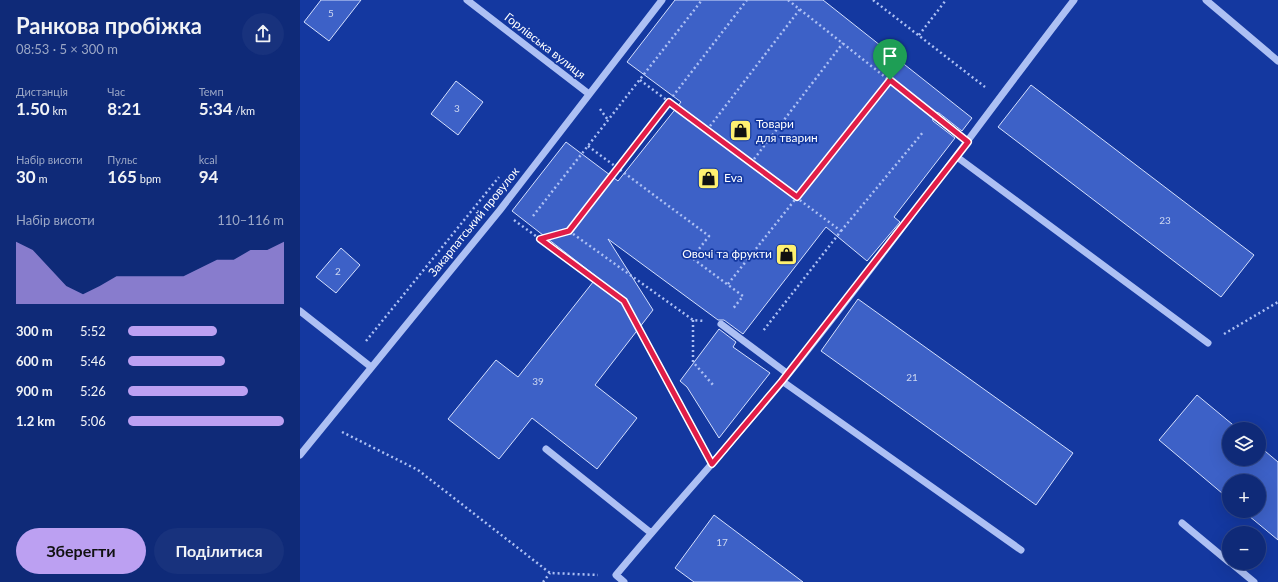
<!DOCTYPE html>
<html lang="uk">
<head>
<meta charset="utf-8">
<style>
  :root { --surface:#0f2a78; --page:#18327d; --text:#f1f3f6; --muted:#9ba7c6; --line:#2f468a; --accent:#bca0f2 }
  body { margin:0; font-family:Lato,sans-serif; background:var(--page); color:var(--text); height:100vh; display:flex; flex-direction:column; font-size:15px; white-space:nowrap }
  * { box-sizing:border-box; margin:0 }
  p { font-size:13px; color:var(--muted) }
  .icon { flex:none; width:22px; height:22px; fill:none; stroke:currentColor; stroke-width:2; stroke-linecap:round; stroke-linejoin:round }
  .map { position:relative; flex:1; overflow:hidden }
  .sheet { display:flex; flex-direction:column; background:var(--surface); width:300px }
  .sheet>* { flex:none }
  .fabs { position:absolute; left:922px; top:422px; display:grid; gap:8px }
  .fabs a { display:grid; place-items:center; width:44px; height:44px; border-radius:50%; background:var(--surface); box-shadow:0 4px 16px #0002,0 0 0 1px var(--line); font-size:20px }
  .pin { position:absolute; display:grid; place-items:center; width:34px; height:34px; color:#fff; margin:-41px -17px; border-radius:50% 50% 50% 0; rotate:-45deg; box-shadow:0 0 4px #0007 }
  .pin .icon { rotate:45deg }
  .round { display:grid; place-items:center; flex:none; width:42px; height:42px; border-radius:21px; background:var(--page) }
  .headline { display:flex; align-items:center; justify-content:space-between; height:68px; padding:0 16px }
  h1 { font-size:22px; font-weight:700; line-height:30px }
  .figures { display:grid; grid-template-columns:repeat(3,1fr); gap:6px; height:68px; padding:4px 16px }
  .figures div { display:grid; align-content:center }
  .figures b { font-size:17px; font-weight:700 }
  .figures small { font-size:11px; font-weight:400 }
  .figures p { font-size:11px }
  .chart { height:112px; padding:8px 16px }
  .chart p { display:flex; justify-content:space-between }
  .chart svg { width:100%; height:72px; margin-top:4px; fill:var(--accent); opacity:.7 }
  .action { display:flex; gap:8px; margin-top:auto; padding:8px 16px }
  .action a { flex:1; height:46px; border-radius:24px; background:var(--accent); color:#111; font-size:16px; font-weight:700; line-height:46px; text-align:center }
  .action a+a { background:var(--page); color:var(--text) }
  ul { padding:0 16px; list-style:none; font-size:13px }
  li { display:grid; grid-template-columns:64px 48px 1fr; align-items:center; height:30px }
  li i { height:10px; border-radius:5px; background:var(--accent) }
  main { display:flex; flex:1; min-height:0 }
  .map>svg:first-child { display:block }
  .building { fill:#3d61c7; stroke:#d5e0fd }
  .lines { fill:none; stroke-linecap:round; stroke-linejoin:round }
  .path { stroke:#adc0f4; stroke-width:2.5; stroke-dasharray:2 3; stroke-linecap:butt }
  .minor { stroke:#adc0f4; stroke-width:7 }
  .route-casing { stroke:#fff; stroke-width:8 }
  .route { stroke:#e11d48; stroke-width:5 }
  .labels { text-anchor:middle; stroke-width:3.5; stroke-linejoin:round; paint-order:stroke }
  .number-label { font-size:10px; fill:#ced8f1 }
  .street-label { font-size:12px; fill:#fff; stroke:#1438a0 }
  .poi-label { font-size:12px; fill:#fff; stroke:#1438a0; text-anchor:start }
</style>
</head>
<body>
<main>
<section class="sheet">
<div class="headline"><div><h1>Ранкова пробіжка</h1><p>08:53 · 5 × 300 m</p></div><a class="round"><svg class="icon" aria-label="share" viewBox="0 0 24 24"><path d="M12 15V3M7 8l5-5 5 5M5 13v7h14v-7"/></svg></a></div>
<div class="figures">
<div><p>Дистанція</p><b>1.50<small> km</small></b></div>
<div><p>Час</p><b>8:21</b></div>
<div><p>Темп</p><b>5:34<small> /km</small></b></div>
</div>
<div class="figures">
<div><p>Набір висоти</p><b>30<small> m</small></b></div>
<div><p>Пульс</p><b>165<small> bpm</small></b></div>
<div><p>kcal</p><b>94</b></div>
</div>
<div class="chart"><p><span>Набір висоти</span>110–116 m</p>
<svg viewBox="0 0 160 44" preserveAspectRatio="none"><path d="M0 44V6L10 11L20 22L30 33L40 38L50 33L60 27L70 27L80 27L90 27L100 27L110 22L120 17L130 17L140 11L150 11L160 6V44z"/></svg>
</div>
<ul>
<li><b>300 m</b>5:52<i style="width:57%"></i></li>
<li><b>600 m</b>5:46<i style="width:62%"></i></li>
<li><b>900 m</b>5:26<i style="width:77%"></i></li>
<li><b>1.2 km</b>5:06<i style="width:100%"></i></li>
</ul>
<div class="action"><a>Зберегти</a><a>Поділитися</a></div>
</section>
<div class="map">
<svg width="978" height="582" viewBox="0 0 978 582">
  <rect width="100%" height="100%" fill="#1438a0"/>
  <!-- building -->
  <path class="building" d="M 21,0 L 61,0 L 29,41 L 4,22 Z
    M 375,0 L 523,0 L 672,118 L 662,131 L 639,113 L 635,112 L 632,114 L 633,121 L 655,138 L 594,217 L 600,222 L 567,261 L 526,227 L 443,334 L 424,320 L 418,320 L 308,239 L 353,310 L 295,385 L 337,418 L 297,469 L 232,418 L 199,459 L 148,419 L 196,360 L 218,377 L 297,277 L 212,211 L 266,142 L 318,181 L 381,102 L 327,62 Z
    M 156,81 L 183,102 L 158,135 L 131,114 Z
    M 731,85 L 954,255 L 921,297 L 698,127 Z
    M 41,248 L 60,265 L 36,293 L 16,277 Z
    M 558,299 L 773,453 L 736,505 L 521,351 Z
    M 419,329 L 436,342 L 433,347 L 470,373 L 419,438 L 387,387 L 380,381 Z
    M 897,395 L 938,429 L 929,429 L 929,459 L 959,459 L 959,446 L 978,462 L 978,540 L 943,511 L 959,511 L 959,481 L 929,481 L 929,499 L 859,440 Z
    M 414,515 L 503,582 L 394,582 L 375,568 Z"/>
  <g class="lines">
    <!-- path -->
    <path class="path" d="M 488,0 L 623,107
      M 573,0 L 685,87
      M 619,35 L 646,0
      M 340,80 L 541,231 L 463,331
      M 300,109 L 308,120
      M 407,130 L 500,9
      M 288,146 L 409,236 L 392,258 L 443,296 L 432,310
      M 451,163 L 543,43
      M 233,216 L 402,0
      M 214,220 L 324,301 L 402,446
      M 269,231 L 393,320 L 404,321
      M 541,231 L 624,131
      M 240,239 L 269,231 L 447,0
      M 428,284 L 590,80
      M 393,320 L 393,362 L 414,386
      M 924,334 L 978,302
      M 66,341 L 199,177
      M 42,432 L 118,470 L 250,573 L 298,575
      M 243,582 L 250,573"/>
    <!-- minor -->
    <path class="minor" d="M 167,0 L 289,94
      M 906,0 L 978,61
      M 636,117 L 668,142
      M 657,157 L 908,343
      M 0,311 L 71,367
      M 421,324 L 488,374
      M 482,381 L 721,550
      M 246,449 L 351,533
      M 0,455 L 200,210 L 362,0
      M 882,523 L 929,562
      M 931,563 L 954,582
      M 324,582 L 316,575 C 370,510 428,447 482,382 C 583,258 676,127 774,0"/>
  </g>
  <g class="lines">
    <defs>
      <path id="route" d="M 590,80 L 668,142 L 482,381 L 412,464 L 324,301 L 240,239 L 269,231 L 369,102 L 497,197 Z"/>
    </defs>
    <!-- route casing -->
    <use href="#route" class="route-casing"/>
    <!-- route -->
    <use href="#route" class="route"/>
  </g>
  <!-- icons -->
  <defs>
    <symbol id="shop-square" viewBox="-11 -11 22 22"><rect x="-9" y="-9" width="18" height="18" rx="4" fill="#fff070" stroke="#1438a0"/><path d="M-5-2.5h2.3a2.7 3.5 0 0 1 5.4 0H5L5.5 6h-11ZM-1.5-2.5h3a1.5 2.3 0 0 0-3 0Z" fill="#111"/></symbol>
  </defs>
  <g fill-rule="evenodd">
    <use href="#shop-square" x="428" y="118" width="25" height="25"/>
    <use href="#shop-square" x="396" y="166" width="25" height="25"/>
    <use href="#shop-square" x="474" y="242" width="25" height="25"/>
  </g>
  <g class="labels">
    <!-- number labels -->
    <g class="number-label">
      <text x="31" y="17">5</text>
      <text x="157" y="112">3</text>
      <text x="865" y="224">23</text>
      <text x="38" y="275">2</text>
      <text x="612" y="381">21</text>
      <text x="238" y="385">39</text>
      <text x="422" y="546">17</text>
    </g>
    <!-- street labels -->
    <g class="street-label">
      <text transform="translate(245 46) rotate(38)" y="4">Горлівська вулиця</text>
      <text transform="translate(174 222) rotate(-51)" y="4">Закарпатський провулок</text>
    </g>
    <!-- poi labels -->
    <g class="poi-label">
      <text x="456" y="128">Товари<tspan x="456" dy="14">для тварин</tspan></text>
      <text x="424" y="182">Eva</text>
      <text x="472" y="258" text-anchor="end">Овочі та фрукти</text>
    </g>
  </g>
</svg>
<div class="fabs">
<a><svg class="icon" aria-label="layers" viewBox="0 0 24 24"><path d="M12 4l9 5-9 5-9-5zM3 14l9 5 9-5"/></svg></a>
<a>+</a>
<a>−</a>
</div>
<div class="pin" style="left:590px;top:80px;background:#1e9e55"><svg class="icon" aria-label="arrive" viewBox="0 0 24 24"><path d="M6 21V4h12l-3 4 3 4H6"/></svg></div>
</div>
</main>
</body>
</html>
